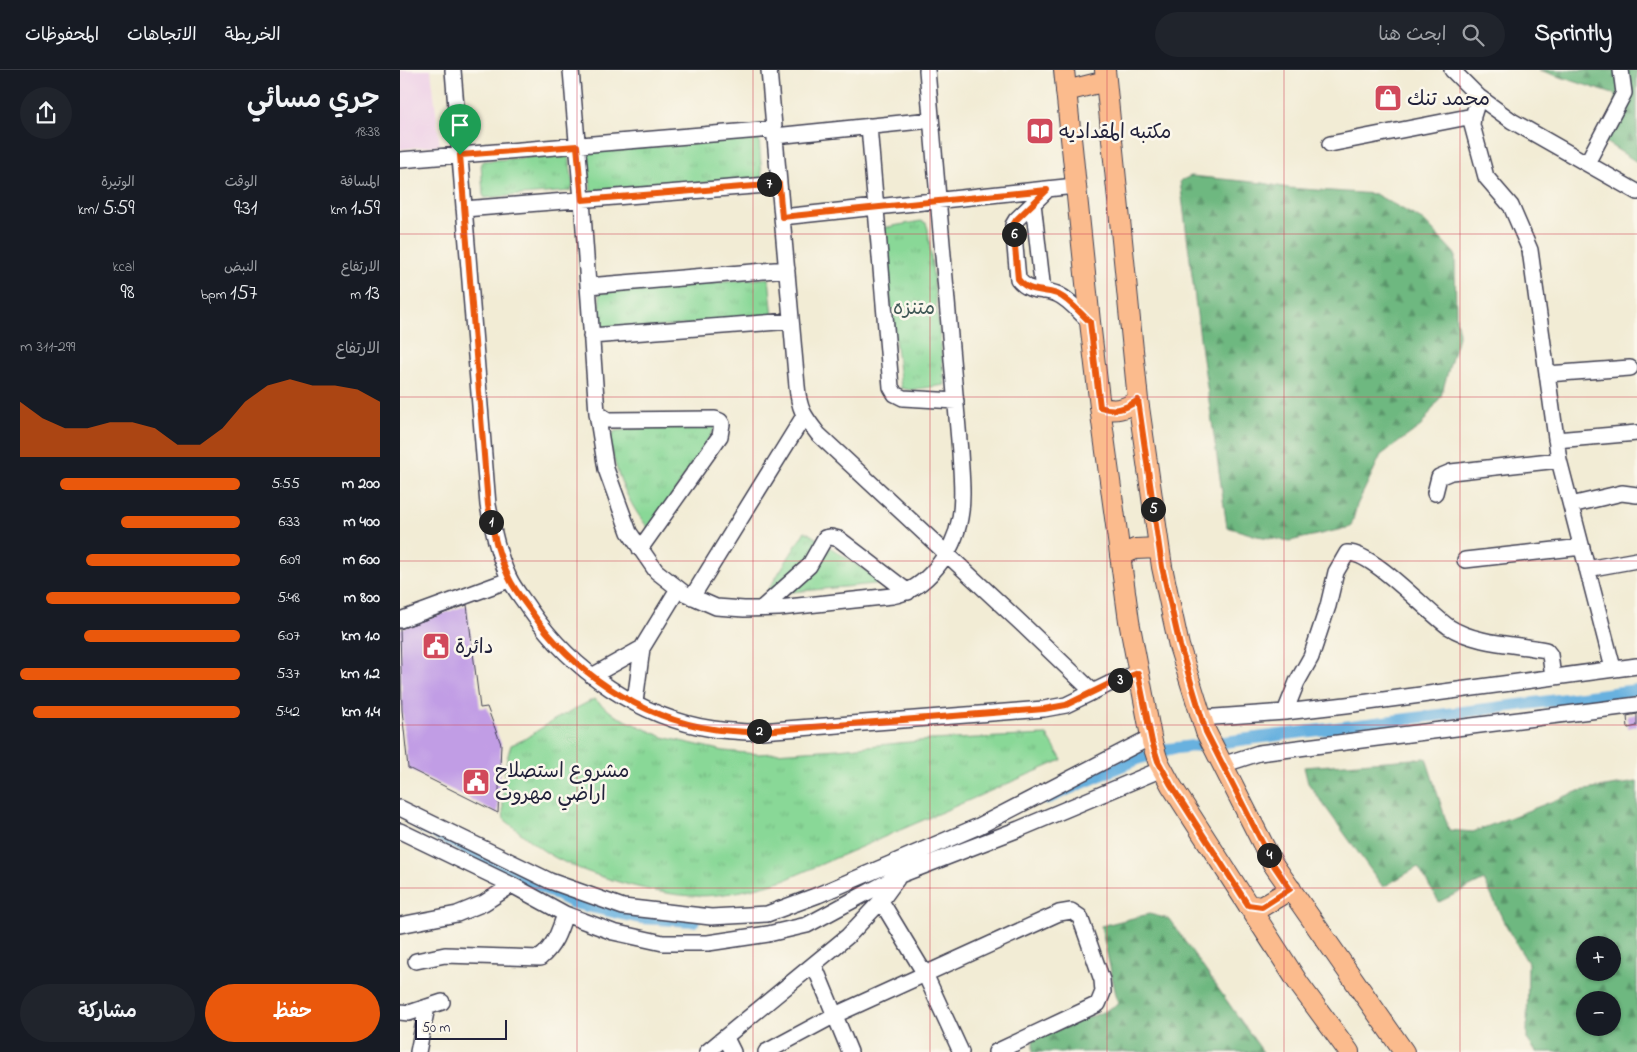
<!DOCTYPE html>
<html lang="ar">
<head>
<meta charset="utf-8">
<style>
  :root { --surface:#171b24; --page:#20242c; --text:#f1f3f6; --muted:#9ea1a6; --line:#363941; --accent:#ea580c }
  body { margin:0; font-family:"Indie Flower","Playpen Sans Arabic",sans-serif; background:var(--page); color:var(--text); direction:rtl; height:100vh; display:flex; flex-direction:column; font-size:19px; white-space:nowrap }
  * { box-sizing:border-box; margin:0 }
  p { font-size:16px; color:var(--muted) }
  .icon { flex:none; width:28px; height:28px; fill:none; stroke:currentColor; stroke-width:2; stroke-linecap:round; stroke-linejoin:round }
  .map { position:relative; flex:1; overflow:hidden; direction:ltr }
  .panel { display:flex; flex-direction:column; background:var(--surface); width:400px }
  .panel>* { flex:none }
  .buttons { position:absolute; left:1176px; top:866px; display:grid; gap:10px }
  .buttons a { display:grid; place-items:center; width:45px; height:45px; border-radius:50%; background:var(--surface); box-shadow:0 1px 4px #0004; font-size:25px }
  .scale { position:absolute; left:15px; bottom:12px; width:92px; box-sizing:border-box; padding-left:5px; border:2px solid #22223b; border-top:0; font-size:14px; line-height:18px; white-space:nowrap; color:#22223b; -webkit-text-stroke:4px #fbf7ec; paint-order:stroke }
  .pin { position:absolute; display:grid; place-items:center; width:42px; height:42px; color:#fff; margin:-51px -21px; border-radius:50% 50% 50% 0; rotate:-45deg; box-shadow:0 0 5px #0007 }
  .pin .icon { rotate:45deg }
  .km { position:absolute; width:25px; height:25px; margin:-12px; border-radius:50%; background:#222; color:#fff; font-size:14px; line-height:25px; text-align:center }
  .round { display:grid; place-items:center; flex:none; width:52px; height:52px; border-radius:26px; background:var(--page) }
  .overview { display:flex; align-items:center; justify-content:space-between; height:85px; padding:0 20px }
  h1 { font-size:28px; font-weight:600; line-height:38px }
  .metrics { display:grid; grid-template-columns:repeat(3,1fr); gap:8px; height:85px; padding:5px 20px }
  .metrics div { display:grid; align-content:center }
  .metrics b { font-size:21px; font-weight:600 }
  .metrics small { font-size:14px; font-weight:400 }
  .metrics p { font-size:14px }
  .chart { height:140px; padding:10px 20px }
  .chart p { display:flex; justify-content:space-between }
  .chart svg { width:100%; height:90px; margin-top:5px; fill:var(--accent); opacity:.7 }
  .button { display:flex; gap:10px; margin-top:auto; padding:10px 20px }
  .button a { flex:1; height:58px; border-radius:30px; background:var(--accent); color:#fff; font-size:20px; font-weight:600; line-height:58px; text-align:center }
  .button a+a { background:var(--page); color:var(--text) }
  ul { padding:0 20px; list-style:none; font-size:16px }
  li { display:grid; grid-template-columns:80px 60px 1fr; align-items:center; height:38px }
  li i { height:12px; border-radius:6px; background:var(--accent) }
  header { display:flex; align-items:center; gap:30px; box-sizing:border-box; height:70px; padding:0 25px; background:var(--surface); border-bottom:1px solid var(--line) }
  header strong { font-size:24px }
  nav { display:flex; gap:28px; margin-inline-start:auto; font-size:18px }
  .search { width:350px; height:45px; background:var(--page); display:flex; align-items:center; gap:12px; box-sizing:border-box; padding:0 18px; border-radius:28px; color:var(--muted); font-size:19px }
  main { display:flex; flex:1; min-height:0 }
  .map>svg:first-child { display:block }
  .built { fill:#eed0e7 }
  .forest { fill:url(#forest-firs); stroke:#486d5e; fill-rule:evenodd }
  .park { fill:url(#park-tufts); stroke:#567d69 }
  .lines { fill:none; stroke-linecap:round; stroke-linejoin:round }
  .canal { stroke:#67b1df; stroke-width:12 }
  .building { fill:#c19de5 }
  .minor-casing { stroke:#414052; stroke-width:18 }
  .major-casing { stroke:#414052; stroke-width:22 }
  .minor { stroke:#fff; stroke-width:15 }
  .major { stroke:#fbbb8d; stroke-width:20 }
  .route-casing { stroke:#fff; stroke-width:10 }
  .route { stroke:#ea580c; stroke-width:6 }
  .grid { fill:none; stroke:#d1495b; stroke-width:1; stroke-opacity:0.55 }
  .labels { text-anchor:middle; stroke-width:5; stroke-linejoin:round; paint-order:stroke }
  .poi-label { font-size:20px; fill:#22223b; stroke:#fbf7ec; text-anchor:start }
  .park-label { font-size:20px; fill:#415957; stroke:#fbf7ec }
</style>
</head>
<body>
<header>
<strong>Sprintly</strong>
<div class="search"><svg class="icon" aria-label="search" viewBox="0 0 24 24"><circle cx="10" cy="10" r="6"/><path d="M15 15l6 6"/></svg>ابحث هنا</div>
<nav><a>الخريطة</a><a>الاتجاهات</a><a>المحفوظات</a></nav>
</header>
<main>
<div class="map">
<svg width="1237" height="982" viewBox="0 0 1237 982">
  <defs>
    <pattern id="forest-firs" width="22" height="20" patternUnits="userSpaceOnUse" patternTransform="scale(1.25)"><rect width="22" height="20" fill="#6eb880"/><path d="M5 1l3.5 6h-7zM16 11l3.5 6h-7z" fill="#5a956a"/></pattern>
    <pattern id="park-tufts" width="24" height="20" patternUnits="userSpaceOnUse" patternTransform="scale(1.25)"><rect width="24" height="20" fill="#89d897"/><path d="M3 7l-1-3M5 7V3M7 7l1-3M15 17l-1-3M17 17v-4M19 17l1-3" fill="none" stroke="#76b983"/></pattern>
  </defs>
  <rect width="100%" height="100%" fill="#fbf7ec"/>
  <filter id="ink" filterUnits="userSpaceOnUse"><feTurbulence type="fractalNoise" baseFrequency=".02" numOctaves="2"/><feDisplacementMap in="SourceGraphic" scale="10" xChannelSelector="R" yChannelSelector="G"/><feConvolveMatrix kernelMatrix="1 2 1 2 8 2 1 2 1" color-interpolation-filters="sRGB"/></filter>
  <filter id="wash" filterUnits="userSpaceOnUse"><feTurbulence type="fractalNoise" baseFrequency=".0096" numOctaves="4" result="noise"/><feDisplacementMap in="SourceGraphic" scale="20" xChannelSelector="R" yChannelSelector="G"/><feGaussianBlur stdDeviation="1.12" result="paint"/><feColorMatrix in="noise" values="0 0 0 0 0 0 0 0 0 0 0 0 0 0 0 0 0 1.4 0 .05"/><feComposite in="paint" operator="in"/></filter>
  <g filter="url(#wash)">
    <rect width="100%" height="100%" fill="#f2ecd5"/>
    <!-- built -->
    <path class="built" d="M 0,0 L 31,0 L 40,75 L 0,79 Z"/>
    <!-- forest -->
    <path class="forest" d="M 1139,0 L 1237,0 L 1237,92 L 1205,72 L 1216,25 Z
      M 791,106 L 863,113 L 888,118 L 975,124 L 1024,151 L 1055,184 L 1056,249 L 1059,263 L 1041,326 L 1021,356 L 981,385 L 957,435 L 951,457 L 890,471 L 857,466 L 827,457 L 800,268 L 780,111 Z
      M 1026,688 L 1049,760 L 1073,762 L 1179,721 L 1237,712 L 1237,978 L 1232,982 L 1136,982 L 1127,969 L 1128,893 L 1107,858 L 1084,810 L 1039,832 L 1018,797 L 983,817 L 908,713 L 904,697 ZM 1185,875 L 1212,875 L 1212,902 L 1185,902 ZM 1185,930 L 1212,930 L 1212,958 L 1185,958 Z
      M 749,844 L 769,849 L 863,982 L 633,982 L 633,970 L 705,941 L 718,934 L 701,856 Z"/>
    <!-- park -->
    <path class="park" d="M 359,68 L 362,108 L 191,122 L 188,82 Z
      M 166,84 L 169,85 L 173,117 L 170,121 L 85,128 L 83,125 L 81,93 L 84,91 Z
      M 521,151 L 526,153 L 528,159 L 545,315 L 510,320 L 501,318 L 482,158 Z
      M 369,208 L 373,247 L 202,262 L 199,223 Z
      M 303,351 L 316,357 L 250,460 C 227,433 216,403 209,369 L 215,361 Z
      M 405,461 L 485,513 L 392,522 L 367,522 Z
      M 194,629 L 216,646 L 263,667 L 324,681 L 358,684 L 438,679 L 530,670 L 647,665 L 662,690 L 387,809 C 357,818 328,826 297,826 C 259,826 190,806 156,788 C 137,778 121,763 104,749 C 101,728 104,695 111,675 L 123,670 L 154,650 Z"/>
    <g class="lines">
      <!-- canal -->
      <path class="canal" d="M 646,729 L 737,689 L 769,679 L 1237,620
        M 19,755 L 173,833 L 240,848 L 294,851"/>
    </g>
    <g id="blocks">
      <!-- building -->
      <path class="building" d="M 67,535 L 80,638 L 87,637 L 101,674 L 98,743 L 8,698 L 2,640 L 0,559 Z
        M 1237,644 L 1237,656 L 1228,658 L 1227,646 Z"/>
    </g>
  </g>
  <g filter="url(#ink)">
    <use href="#blocks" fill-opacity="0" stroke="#414052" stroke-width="1"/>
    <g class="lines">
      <defs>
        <path id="minor" d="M 53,0 L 88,435 C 93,460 98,485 109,508 C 114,519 123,529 130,540 C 172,601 240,648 313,659 C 325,661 336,661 348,662 L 644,639 L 666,635 L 709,614 L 738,603
          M 171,0 L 182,130 L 197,343 L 208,350 L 315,349 L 320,351 L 322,354 L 320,366 L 240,479
          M 369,0 L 397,316 C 399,340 404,346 418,364 L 622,554 L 693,622
          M 1052,0 L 1079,27 L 1112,51 L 1237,122
          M 1079,27 L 1073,46 L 1072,55 L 1086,107 L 1111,136 L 1130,180 L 1159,390 L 1213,598
          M 469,56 L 491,317 L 495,324 L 503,328 L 556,331
          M 375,66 L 531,50
          M 930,74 L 1073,46
          M 0,90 L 374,59
          M 1187,93 L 1224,23 L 1221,0
          M 647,120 L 616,150 L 613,155 L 618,209 C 630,224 641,218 657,224 C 669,229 680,243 690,252
          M 633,133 L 643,221
          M 64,139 L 379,114
          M 382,147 L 675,116
          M 188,216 L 387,199
          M 191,266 L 391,251
          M 1147,304 L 1230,298
          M 197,343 L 206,399 L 229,462 L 256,501 L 284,523 L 316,537 L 344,539 L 379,538 L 492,526 C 526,520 554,482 560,448 C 564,427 561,403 560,382 L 527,0
          M 1156,370 L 1237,363
          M 1035,423 L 1039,407 L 1051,402 L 1159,390
          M 1171,435 L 1222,423 L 1237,425
          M 1065,490 L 1182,477
          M 1187,499 L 1237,490
          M 292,527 L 404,346
          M 362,538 L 409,496 L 425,468 L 431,467 L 439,469 L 508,522
          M 0,550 L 109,510
          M 192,606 L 242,578
          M 235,632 L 242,578 L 278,519
          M 885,642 L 897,612 L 911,587 L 928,536 L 936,502 L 947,483 C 972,481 1027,542 1049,557 C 1076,574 1114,574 1146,580 L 1150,585 L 1153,607
          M 801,648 L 885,642 L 946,635 L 1237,596
          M 822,695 L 859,683 L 1237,635
          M 0,738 L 150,811 L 223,837 L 311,847 L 367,844 L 418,825 L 579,756 L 751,667
          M 0,761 L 112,815 L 165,844 L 213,862 L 263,873 L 308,873 L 368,864 L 407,855 L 500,805 L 619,759 L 762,699
          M 481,831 L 525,904 L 561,982
          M 0,855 L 57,844 L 84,833 L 112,815
          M 16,891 L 45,885 L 140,888 C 155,875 159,862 165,844
          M 414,895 L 450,982
          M 0,942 L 9,943 L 42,932
          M 326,968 L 333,982
          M 18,982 L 27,937
          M 307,982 L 448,866 L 481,831 L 497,809
          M 366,982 L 435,945 L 659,843 L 671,841 L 680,847 L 702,910 L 703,922 L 698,934 L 596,982"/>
        <path id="major" d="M 664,0 L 690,252 L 700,337 L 729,551 L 752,672 L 758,691 L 771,715 L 899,914 L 949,982
          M 705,0 L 738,330 L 762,497 L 779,576 L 806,662 L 873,794 L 1004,982
          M 666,21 L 706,11
          M 700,337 C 715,342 726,339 738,330
          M 720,486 L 735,479 L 759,478
          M 848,835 L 861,837 L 891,819"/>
      </defs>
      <!-- minor casing -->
      <use href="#minor" class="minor-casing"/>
      <!-- major casing -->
      <use href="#major" class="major-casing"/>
      <!-- minor -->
      <use href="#minor" class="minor"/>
      <!-- major -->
      <use href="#major" class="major"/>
    </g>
  </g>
  <g class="lines" filter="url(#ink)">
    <defs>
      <path id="route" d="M 177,76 L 182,130 L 379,114 L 382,147 L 647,120 L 616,150 L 613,155 L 618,209 C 630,224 641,218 657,224 C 669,229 680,243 690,252 L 700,337 C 715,342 726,339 738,330 L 762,497 L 780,576 L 806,662 L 873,794 L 890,819 L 862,837 L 848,835 L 771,715 L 758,691 L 752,672 L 738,603 L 709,614 L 666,635 L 644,639 L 348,662 C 336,661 325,661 313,659 C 239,648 172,601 130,540 C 123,530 114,519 109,508 C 98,485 92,460 88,435 L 60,85 Z"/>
    </defs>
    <!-- route casing -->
    <use href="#route" class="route-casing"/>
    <!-- route -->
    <use href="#route" class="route"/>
  </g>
  <!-- grid -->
  <path class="grid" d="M 177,0 L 177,982M 353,0 L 353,982M 530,0 L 530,982M 707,0 L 707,982M 884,0 L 884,982M 1060,0 L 1060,982M 0,164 L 1237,164M 0,327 L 1237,327M 0,491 L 1237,491M 0,655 L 1237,655M 0,818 L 1237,818"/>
  <!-- icons -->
  <defs>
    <symbol id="shop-square" viewBox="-11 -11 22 22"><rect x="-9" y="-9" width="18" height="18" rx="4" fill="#d1495b" stroke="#fbf7ec"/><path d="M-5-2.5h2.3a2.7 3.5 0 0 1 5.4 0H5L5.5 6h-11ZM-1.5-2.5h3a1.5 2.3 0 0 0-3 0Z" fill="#fff"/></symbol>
    <symbol id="library-square" viewBox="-11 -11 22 22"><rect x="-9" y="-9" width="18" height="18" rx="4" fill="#d1495b" stroke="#fbf7ec"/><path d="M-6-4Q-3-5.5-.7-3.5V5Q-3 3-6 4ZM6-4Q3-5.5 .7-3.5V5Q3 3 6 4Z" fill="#fff"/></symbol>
    <symbol id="civic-square" viewBox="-11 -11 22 22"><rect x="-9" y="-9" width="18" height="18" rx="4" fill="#d1495b" stroke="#fbf7ec"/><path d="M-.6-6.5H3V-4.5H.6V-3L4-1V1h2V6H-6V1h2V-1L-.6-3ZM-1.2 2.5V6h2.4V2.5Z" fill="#fff"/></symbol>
  </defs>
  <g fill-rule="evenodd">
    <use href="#shop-square" x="972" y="12" width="32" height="32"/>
    <use href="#library-square" x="624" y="45" width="32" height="32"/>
    <use href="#civic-square" x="20" y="560" width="32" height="32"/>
    <use href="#civic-square" x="60" y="696" width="32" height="32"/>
  </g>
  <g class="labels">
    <!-- poi labels -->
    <g class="poi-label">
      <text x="1007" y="35">محمد تنك</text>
      <text x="659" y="68">مكتبه المقداديه</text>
      <text x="55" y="583">دائرة</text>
      <text x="95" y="707">مشروع استصلاح<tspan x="95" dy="23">اراضي مهروت</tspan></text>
    </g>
    <!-- park labels -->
    <g class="park-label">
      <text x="514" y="244">متنزه</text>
    </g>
  </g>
</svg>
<div class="buttons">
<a>+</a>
<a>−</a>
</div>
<div class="scale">50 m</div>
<div class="pin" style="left:60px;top:85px;background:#1e9e55"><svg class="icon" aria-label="arrive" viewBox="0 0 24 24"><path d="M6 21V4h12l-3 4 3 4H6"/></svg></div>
<b class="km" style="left:91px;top:452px">1</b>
<b class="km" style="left:359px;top:661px">2</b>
<b class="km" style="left:720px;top:610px">3</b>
<b class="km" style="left:869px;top:785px">4</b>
<b class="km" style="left:753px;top:439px">5</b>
<b class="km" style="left:614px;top:164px">6</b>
<b class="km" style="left:369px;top:114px">7</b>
</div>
<section class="panel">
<div class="overview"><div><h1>جري مسائي</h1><p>18:38</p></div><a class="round"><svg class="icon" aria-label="share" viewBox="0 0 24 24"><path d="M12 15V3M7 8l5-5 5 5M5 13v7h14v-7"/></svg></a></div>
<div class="metrics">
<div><p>المسافة</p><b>1.59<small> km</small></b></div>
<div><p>الوقت</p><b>9:31</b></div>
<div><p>الوتيرة</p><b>5:59<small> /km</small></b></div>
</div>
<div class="metrics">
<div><p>الارتفاع</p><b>13<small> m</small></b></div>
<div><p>النبض</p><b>157<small> bpm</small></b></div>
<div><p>kcal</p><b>98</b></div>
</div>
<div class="chart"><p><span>الارتفاع</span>299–311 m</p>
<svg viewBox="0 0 160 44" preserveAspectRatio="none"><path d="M0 44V17L10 25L20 30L30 30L40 27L50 27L60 30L70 38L80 38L90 30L100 17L110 9L120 6L130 9L140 9L150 11L160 17V44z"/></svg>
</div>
<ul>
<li><b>200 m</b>5:55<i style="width:82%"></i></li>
<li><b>400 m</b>6:33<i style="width:54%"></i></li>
<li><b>600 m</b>6:09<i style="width:70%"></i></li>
<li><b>800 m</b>5:48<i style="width:88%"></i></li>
<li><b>1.0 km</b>6:07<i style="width:71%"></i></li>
<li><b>1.2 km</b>5:37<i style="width:100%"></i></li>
<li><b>1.4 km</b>5:42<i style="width:94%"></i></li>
</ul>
<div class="button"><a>حفظ</a><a>مشاركة</a></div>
</section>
</main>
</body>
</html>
